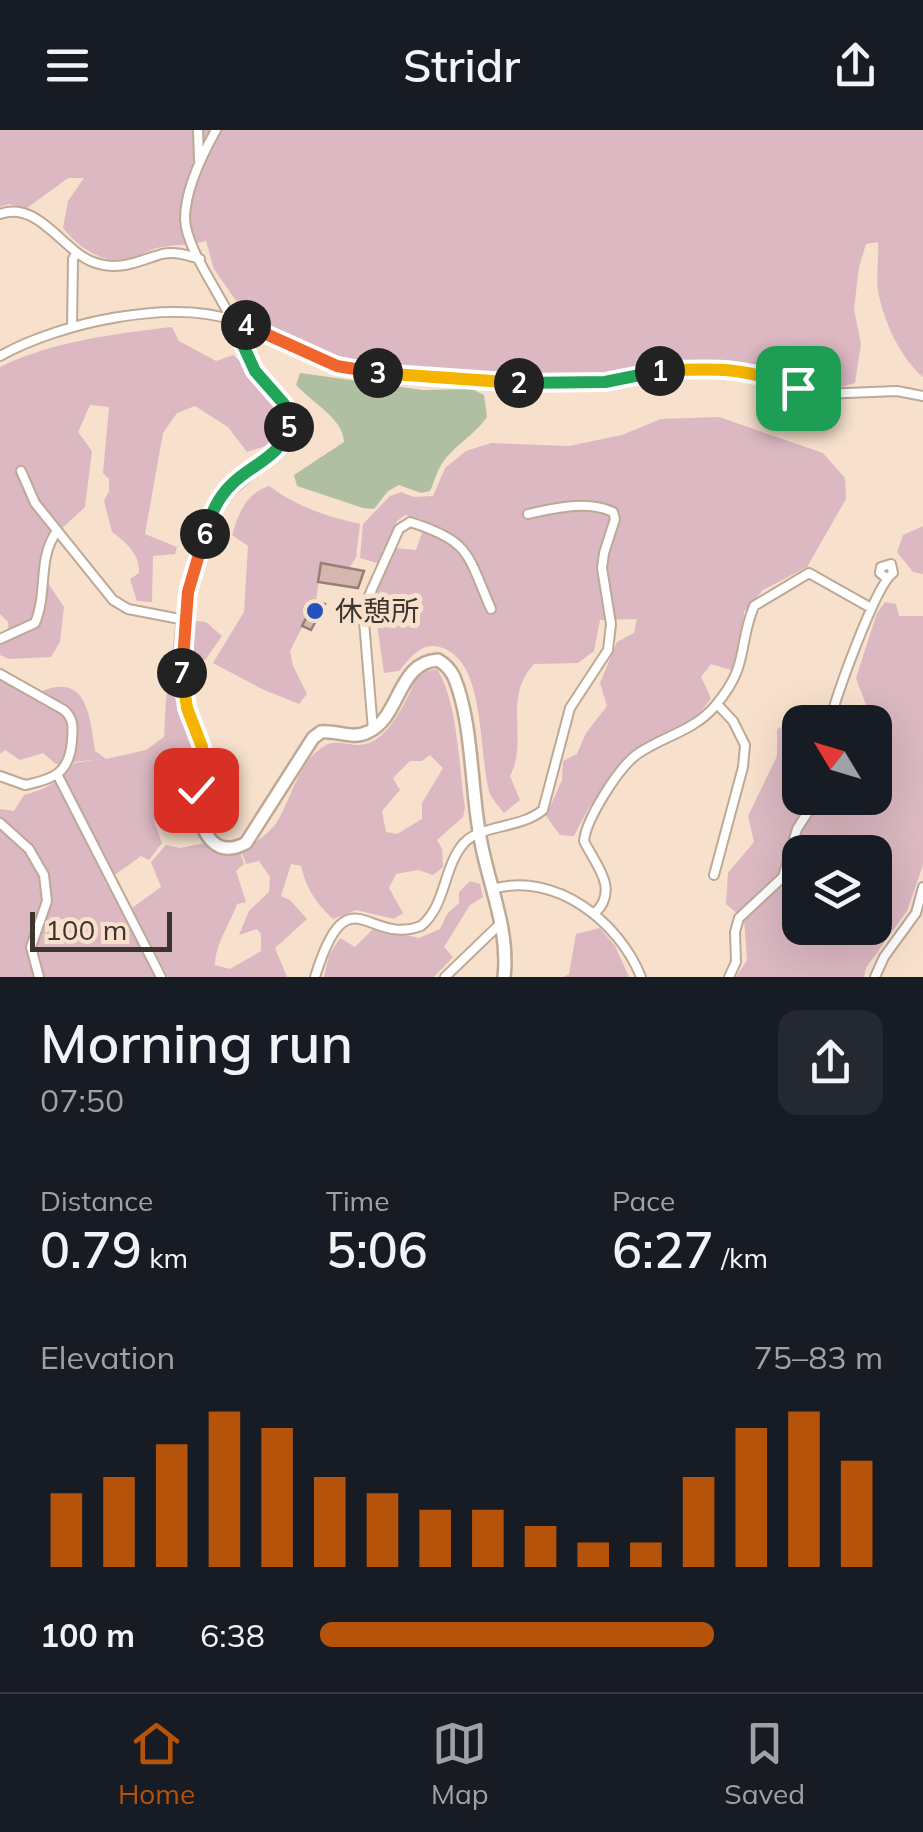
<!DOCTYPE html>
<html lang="en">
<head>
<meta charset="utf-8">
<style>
  :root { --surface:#171b24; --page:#242831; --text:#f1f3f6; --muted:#9ea1a6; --line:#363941; --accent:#b45309 }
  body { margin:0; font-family:Mulish,"Noto Sans JP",sans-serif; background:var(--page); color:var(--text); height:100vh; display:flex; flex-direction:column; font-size:38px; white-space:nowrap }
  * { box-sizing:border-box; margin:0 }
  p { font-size:32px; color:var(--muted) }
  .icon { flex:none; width:55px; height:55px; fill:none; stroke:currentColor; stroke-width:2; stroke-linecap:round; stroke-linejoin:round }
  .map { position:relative; height:847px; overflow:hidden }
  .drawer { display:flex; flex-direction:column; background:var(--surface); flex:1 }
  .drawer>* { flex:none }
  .needle { width:65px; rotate:308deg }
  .tools { position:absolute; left:782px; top:575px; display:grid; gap:20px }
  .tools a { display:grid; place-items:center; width:110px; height:110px; border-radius:20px; background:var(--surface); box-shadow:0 10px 40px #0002; font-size:50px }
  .scale { position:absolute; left:30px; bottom:25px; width:142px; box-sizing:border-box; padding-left:10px; border:5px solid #3d352d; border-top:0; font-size:28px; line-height:35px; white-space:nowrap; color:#3d352d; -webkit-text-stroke:8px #f7e1cd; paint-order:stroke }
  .pin { position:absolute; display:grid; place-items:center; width:85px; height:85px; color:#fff; margin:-42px; border-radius:20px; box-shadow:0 5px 15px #0006 }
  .km { position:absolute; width:50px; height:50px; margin:-25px; border-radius:50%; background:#222; color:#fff; font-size:28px; line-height:50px; text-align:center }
  .round { display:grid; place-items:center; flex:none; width:105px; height:105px; border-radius:20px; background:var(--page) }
  .summary { display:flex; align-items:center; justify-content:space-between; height:170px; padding:0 40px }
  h1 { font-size:55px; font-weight:600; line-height:75px }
  .figures { display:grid; grid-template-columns:repeat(3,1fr); gap:15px; height:170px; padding:10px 40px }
  .figures div { display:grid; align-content:center }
  .figures b { font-size:50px; font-weight:600 }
  .figures small { font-size:28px; font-weight:400 }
  .figures p { font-size:28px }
  .chart { height:280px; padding:20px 40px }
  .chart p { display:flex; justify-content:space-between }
  .chart svg { width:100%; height:180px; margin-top:10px; stroke:var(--accent); stroke-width:6 }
  ul { padding:0 40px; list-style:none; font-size:32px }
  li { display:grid; grid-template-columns:160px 120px 1fr; align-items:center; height:75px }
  li i { height:25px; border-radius:12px; background:var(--accent) }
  header { display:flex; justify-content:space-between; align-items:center; height:130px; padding:0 40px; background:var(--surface); font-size:45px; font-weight:600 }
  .menu { display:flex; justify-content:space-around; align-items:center; height:140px; border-top:2px solid var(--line); background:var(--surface); font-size:28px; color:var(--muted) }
  .menu a { display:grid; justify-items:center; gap:5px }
  .menu .selected { color:var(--accent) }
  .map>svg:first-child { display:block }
  .green { fill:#dbb8c2; fill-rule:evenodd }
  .water { fill:#b0bfa2 }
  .building { fill:#d5b7b0; stroke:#997d76; stroke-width:2.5 }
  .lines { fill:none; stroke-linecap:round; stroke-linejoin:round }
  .street-casing { stroke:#bda996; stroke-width:12 }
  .secondary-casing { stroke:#bda996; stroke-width:16 }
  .street { stroke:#fff; stroke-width:8 }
  .secondary { stroke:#fff; stroke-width:11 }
  .split-1-casing { stroke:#fff; stroke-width:20 }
  .split-2-casing { stroke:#fff; stroke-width:20 }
  .split-3-casing { stroke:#fff; stroke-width:20 }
  .split-4-casing { stroke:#fff; stroke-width:20 }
  .split-5-casing { stroke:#fff; stroke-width:20 }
  .split-6-casing { stroke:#fff; stroke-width:20 }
  .split-7-casing { stroke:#fff; stroke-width:20 }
  .split-8-casing { stroke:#fff; stroke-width:20 }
  .split-1 { stroke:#f5b400; stroke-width:12 }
  .split-2 { stroke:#22a559; stroke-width:12 }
  .split-3 { stroke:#f5b400; stroke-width:12 }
  .split-4 { stroke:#f0652b; stroke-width:12 }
  .split-5 { stroke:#22a559; stroke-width:12 }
  .split-6 { stroke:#22a559; stroke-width:12 }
  .split-7 { stroke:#f0652b; stroke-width:12 }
  .split-8 { stroke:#f5b400; stroke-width:12 }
  .poi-dot { fill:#2252bf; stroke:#f7e1cd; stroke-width:4 }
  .labels { text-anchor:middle; stroke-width:10; stroke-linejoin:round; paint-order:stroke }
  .poi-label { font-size:28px; fill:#3d352d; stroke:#f7e1cd; text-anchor:start }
</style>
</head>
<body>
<header><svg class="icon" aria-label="menu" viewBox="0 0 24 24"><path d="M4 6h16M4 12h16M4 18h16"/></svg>Stridr<svg class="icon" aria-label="share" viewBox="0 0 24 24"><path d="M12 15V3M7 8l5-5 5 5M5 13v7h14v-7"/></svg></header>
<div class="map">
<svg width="923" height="847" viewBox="0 0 923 847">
  <rect width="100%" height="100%" fill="#f7e1cd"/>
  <!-- green -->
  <path class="green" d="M 0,0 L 923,0 L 923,247 C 901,229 883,190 878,161 C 876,145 879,128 878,112 L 866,114 L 859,137 L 854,179 L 861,214 L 855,253 L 834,259 L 745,234 L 693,230 L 635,237 L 591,249 L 383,237 L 328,223 L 273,197 L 239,175 L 214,139 L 206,111 C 190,116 173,114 157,118 C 149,120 142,125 135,128 C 106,137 80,119 63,98 L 68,71 L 84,48 L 68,48 L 27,78 L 9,74 L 0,77 Z
    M 172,197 L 179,211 L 216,231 L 233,225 L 244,235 L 279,284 L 279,302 L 266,316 L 247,322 L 228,297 L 195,276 L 177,283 L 163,303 L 145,404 L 177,417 L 175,424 L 153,426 L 152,472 L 137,471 L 130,449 L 139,443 C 140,424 126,412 112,402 L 104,371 L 109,361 L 109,349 L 103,343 L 109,277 L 90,275 L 78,302 L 92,321 L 85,377 L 43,416 L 40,441 L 64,477 L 60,512 L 51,527 L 9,529 L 0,525 L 0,513 L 9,506 L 8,492 L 0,484 L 0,237 C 54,211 113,204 172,197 Z
    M 719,287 L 823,323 L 845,348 L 846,369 L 807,437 L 763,460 L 744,482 L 742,516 L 731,540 L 711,534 L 701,547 L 711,568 L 697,587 L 633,621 L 588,679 L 574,706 L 560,705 L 546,686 L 562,650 L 563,631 L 577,624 L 586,603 L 607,576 L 600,553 L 617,512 L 634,503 L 637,489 L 600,490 L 594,521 L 578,533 L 534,534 C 502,568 529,610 510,646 L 520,670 L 504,683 C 500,677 493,671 490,664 C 478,627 487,534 443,518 C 422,510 411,527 399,541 L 384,543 L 373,466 L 395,418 L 416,420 L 424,397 L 422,389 L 405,385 L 397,391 L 377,433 L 360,428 L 363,394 L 390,366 L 401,362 L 414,367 L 433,366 L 445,338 L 466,321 L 491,313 L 569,316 L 622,305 L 661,289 Z
    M 269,356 C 298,377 325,386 360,394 L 356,427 L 350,437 L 321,434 L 316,470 L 290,521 L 293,536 L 307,564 L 299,574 L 262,559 L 213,533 L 244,482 L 248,416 L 232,405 C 239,383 245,364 269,356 Z
    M 923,396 L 923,444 L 913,442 L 897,422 L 903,405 Z
    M 885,472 L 896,474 L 899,486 L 923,486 L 923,735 L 907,781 L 866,838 L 864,847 L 736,847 L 747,830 L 744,789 L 726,774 L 728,743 L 754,712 L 748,686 L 777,626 L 777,599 L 796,591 L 800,597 L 800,668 L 875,668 L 875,592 L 834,592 L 856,588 L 866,575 L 856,548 L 877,483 ZM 800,722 L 875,722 L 875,798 L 800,798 Z
    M 195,491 L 206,492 L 222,506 L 206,529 L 189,535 L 179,543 C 179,553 178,564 180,574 C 183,587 192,598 195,611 C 201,642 177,674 154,691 L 162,713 L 149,730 L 141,726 L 105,752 L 126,783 L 155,847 L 0,847 L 0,679 L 14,681 L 24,665 C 46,659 60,652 74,633 L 101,629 L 56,634 L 43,623 L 20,630 L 5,620 L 0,624 L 0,551 L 30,567 C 85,537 89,579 95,621 L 106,629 L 146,620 L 164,607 L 166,569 L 176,505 Z
    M 437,539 C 458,572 459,639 465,678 L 463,687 L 437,710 L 442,719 L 443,737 L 433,745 L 418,740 L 396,744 L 389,758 L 403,783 L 394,789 L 356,780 L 333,789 C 316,773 307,760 301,736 L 291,734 L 281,766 L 290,770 L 307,789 L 275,818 L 287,847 L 168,847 L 132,778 L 161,757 L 151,732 L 166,715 L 180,718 L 205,713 L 219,721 L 240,722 L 244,734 L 236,741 L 246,772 L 237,774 C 229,797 216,811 215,835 L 230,839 L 261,821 L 261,804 L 257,799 L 239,805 L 249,781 L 269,762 L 270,747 L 259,731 L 246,734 L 241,721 C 254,713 269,704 277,692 C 291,669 298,635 320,619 C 333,609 341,614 356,615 C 389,617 407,567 419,543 ZM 430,625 L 443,638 L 422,673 L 422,689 L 397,704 L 386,702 L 382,681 L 400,660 L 393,648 L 410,631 L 422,631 Z
    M 470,751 L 480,754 L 483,767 L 470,775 L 444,817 L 453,827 L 434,847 L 324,847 L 329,825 L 340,808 L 355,817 L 374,798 L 419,808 L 440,799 L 447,784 L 459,773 L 459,762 Z
    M 600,798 L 615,816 L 629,847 L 563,847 L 569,844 L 576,804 Z"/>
  <!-- water -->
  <path class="water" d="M 300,243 L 423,260 L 472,259 L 484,265 L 487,287 C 474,306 451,317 440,337 C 436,344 434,353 430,361 L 421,363 L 399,355 L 388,361 L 374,379 L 363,378 L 297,356 L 294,345 L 344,312 C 343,288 311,272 296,255 Z"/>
  <!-- building -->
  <path class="building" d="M 321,433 L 364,441 L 358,458 L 318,452 Z
    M 315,471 L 325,474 L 311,500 L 302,496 Z"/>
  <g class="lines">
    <defs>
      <path id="street" d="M 198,0 L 199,30
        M 216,0 C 202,25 185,60 185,89 C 186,118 219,162 231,189
        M 0,84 C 38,70 63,121 93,132 C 120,142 137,131 162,124 C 175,121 187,125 200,129
        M 72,197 L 73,129 L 76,123
        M 0,226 C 59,193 170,168 236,191 C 279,207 318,234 364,241 C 433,252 506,252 577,255 L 605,253 L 657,241 L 737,240 L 759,243 L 822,264 L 897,261 L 923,266
        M 21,341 L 35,373 L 113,470 L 128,479 L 185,490
        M 0,509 L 35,493 C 48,463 37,428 57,401
        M 0,544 L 64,580 C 74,589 73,597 72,610 C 70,642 55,649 25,655 L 0,646
        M 830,592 C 836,566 876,454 893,443 L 891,434 L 881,437 L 880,443 L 885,447
        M 373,600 L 363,479 L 399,399 L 410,392 C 471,411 467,424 491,479
        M 57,644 L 161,847
        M 0,693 L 29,719 L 44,745 L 47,771 L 31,817 L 39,847
        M 714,745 L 743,637 L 745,615 L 733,591 L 717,574
        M 492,759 C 556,741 619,792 641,847
        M 595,783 C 620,759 595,734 584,711 C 586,689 618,639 636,625 C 662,606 693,602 715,576 C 750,535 737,518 754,476 L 809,443 L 871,478
        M 315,847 C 348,740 368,817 421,796 C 446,776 443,737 464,713 C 482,694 520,699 543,680 L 570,578 L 608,520 L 611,494 L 602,438 L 604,423 L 615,389 L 613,382 C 588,370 554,378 528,384
        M 445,847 L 501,793
        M 729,847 L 736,832 L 735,802 L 739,788 L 783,747 L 797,699 L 817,668
        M 875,847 L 884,827 L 916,783 L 923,757"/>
      <path id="secondary" d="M 231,189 C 237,206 243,223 253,238 C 264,255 289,270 289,293 C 290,325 228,348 212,382 C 192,423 175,515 183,560 C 187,580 198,598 202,618 C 205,635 193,655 197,678 C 203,705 216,729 246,713 L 313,608 L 321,602 C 337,600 352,610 368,602 C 401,587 397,532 438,530 C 445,534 450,539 454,547 C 472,590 471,655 479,701 C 486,750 510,797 504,847"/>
    </defs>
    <!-- street casing -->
    <use href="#street" class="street-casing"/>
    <!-- secondary casing -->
    <use href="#secondary" class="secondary-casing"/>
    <!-- street -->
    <use href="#street" class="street"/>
    <!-- secondary -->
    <use href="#secondary" class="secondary"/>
  </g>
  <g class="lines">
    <defs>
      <path id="split-1" d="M 660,241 C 717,238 743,237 798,258"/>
      <path id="split-2" d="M 519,253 L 605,252 L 660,241"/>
      <path id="split-3" d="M 378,243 L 519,253"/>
      <path id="split-4" d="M 246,195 L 337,236 L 378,243"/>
      <path id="split-5" d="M 246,195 L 231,189 L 255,241 L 284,274 L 289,297"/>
      <path id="split-6" d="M 205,404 C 210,385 217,368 232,354 C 252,334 281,327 289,297"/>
      <path id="split-7" d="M 182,543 L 188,462 L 205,404"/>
      <path id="split-8" d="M 182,543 L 187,578 L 202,617 L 196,660"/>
    </defs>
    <!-- split-1 casing -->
    <use href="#split-1" class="split-1-casing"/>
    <!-- split-2 casing -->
    <use href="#split-2" class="split-2-casing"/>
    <!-- split-3 casing -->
    <use href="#split-3" class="split-3-casing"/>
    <!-- split-4 casing -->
    <use href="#split-4" class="split-4-casing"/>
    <!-- split-5 casing -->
    <use href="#split-5" class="split-5-casing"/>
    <!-- split-6 casing -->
    <use href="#split-6" class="split-6-casing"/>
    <!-- split-7 casing -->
    <use href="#split-7" class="split-7-casing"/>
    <!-- split-8 casing -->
    <use href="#split-8" class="split-8-casing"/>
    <!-- split-1 -->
    <use href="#split-1" class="split-1"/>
    <!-- split-2 -->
    <use href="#split-2" class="split-2"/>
    <!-- split-3 -->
    <use href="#split-3" class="split-3"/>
    <!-- split-4 -->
    <use href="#split-4" class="split-4"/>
    <!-- split-5 -->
    <use href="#split-5" class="split-5"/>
    <!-- split-6 -->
    <use href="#split-6" class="split-6"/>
    <!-- split-7 -->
    <use href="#split-7" class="split-7"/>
    <!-- split-8 -->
    <use href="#split-8" class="split-8"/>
  </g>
  <!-- markers -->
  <circle class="poi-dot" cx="315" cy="481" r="10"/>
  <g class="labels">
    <!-- poi labels -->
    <g class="poi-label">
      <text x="335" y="491">休憩所</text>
    </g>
  </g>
</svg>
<div class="tools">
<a><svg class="needle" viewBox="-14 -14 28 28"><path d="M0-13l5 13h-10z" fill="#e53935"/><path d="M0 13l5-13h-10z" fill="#9ea1a6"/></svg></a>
<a><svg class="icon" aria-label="layers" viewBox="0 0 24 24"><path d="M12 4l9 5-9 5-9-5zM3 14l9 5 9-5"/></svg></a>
</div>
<div class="scale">100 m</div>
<div class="pin" style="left:798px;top:258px;background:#1e9e55"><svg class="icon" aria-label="arrive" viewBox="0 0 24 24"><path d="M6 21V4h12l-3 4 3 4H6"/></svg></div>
<div class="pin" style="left:196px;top:660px;background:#d93025"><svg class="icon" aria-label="check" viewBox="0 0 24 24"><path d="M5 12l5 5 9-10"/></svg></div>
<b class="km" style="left:660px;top:241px">1</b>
<b class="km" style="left:519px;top:253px">2</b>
<b class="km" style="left:378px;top:243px">3</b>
<b class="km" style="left:246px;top:195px">4</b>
<b class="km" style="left:289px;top:297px">5</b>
<b class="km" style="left:205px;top:404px">6</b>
<b class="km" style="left:182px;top:543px">7</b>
</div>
<section class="drawer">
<div class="summary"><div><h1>Morning run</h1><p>07:50</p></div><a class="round"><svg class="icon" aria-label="share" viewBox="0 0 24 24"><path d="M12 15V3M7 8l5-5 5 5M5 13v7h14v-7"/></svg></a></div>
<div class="figures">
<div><p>Distance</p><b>0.79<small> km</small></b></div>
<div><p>Time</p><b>5:06</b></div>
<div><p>Pace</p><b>6:27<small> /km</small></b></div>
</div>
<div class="chart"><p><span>Elevation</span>75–83 m</p>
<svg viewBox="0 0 160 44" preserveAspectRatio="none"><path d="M5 44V26M15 44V22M25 44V14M35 44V6M45 44V10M55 44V22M65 44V26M75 44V30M85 44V30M95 44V34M105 44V38M115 44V38M125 44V22M135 44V10M145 44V6M155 44V18"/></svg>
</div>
<ul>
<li><b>100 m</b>6:38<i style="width:70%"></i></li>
</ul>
</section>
<nav class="menu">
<a class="selected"><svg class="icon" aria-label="home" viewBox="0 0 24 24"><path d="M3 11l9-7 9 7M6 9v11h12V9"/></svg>Home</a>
<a><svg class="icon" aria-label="map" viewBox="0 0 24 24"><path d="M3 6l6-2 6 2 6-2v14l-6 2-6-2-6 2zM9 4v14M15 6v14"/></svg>Map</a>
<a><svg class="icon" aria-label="saved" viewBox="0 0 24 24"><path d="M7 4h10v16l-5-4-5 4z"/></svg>Saved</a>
</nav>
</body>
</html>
